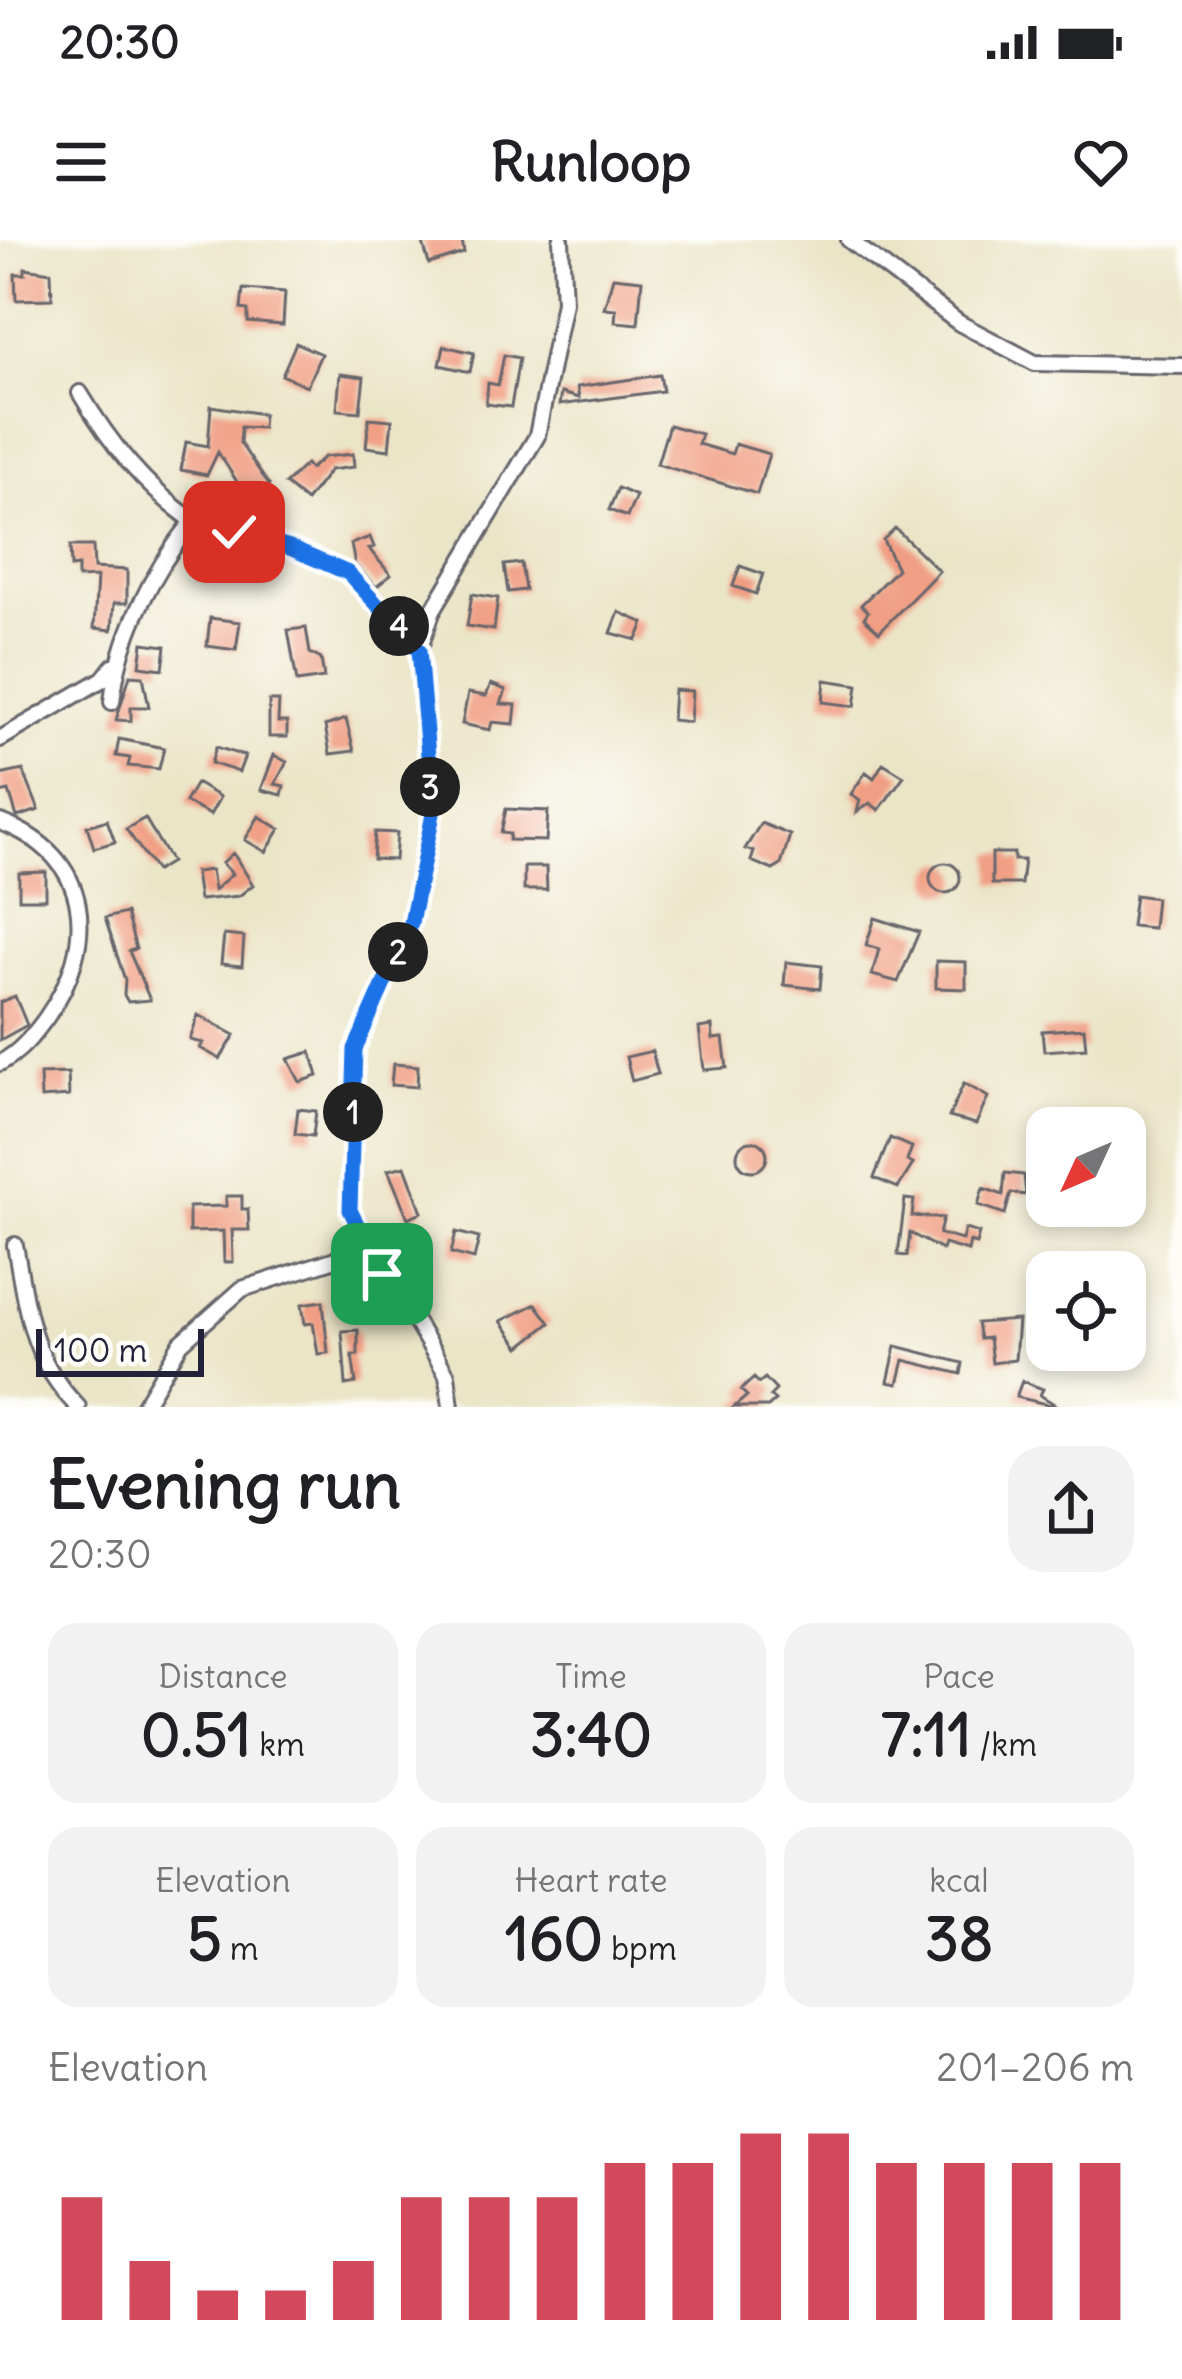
<!DOCTYPE html>
<html lang="en">
<head>
<meta charset="utf-8">
<style>
  :root { --surface:#fff; --page:#f2f2f2; --text:#202124; --muted:#757577; --accent:#d1495b }
  body { margin:0; font-family:Delius,sans-serif; background:var(--page); color:var(--text); height:100vh; display:flex; flex-direction:column; font-size:45px; white-space:nowrap }
  * { box-sizing:border-box; margin:0 }
  p { font-size:39px; color:var(--muted) }
  .icon { flex:none; width:66px; height:66px; fill:none; stroke:currentColor; stroke-width:2; stroke-linecap:round; stroke-linejoin:round }
  .map { position:relative; height:1167px; overflow:hidden }
  .sheet { display:flex; flex-direction:column; background:var(--surface); flex:1 }
  .sheet>* { flex:none }
  .needle { width:78px; rotate:226deg }
  .controls { position:absolute; left:1026px; top:867px; display:grid; gap:24px }
  .controls a { display:grid; place-items:center; width:120px; height:120px; border-radius:24px; background:var(--surface); box-shadow:0 6px 18px #0003; font-size:60px }
  .scale { position:absolute; left:36px; bottom:30px; width:168px; box-sizing:border-box; padding-left:12px; border:6px solid #22223b; border-top:0; font-size:33px; line-height:42px; white-space:nowrap; color:#22223b; -webkit-text-stroke:9px #fdfcf7; paint-order:stroke }
  .pin { position:absolute; display:grid; place-items:center; width:102px; height:102px; color:#fff; margin:-51px; border-radius:24px; box-shadow:0 6px 18px #0006 }
  .km { position:absolute; width:60px; height:60px; margin:-30px; border-radius:50%; background:#222; color:#fff; font-size:33px; line-height:60px; text-align:center }
  .round { display:grid; place-items:center; flex:none; width:126px; height:126px; border-radius:36px; background:var(--page) }
  .headline { display:flex; align-items:center; justify-content:space-between; height:204px; padding:0 48px }
  h1 { font-size:66px; font-weight:700; line-height:90px }
  .figures { display:grid; grid-template-columns:repeat(3,1fr); gap:18px; height:204px; padding:12px 48px }
  .figures div { display:grid; align-content:center; border-radius:30px; background:var(--page); text-align:center }
  .figures b { font-size:60px; font-weight:700 }
  .figures small { font-size:33px; font-weight:400 }
  .figures p { font-size:33px }
  .chart { height:336px; padding:24px 48px }
  .chart p { display:flex; justify-content:space-between }
  .chart svg { width:100%; height:216px; margin-top:12px; stroke:var(--accent); stroke-width:6 }
  .status { display:flex; justify-content:space-between; align-items:center; height:84px; padding:0 60px; background:var(--surface); direction:ltr }
  .status svg { height:33px; fill:currentColor }
  header { display:flex; justify-content:space-between; align-items:center; height:156px; padding:0 48px; background:var(--surface); font-size:54px; font-weight:700 }
  .map>svg:first-child { display:block }
  .building { fill:#f19f84 }
  .lines { fill:none; stroke-linecap:round; stroke-linejoin:round }
  .minor-casing { stroke:#68666c; stroke-width:20 }
  .minor { stroke:#fff; stroke-width:14 }
  .route-casing { stroke:#fff; stroke-width:24 }
  .route { stroke:#1a73e8; stroke-width:15 }
</style>
</head>
<body>
<div class="status"><b>20:30</b><svg viewBox="0 0 49 12"><path d="M0 12V9h3v3zM5 12V6h3v6zM10 12V3h3v9zM15 12V0h3v12zM26 1h20v11H26zM47 4h2v5h-2z"/></svg></div>
<header><svg class="icon" aria-label="menu" viewBox="0 0 24 24"><path d="M4 6h16M4 12h16M4 18h16"/></svg>Runloop<svg class="icon" aria-label="heart" viewBox="0 0 24 24"><path d="M12 20l-8-8c-3-5 5-10 8-4 3-6 11-1 8 4z"/></svg></header>
<div class="map">
<svg width="1182" height="1167" viewBox="0 0 1182 1167">
  <rect width="100%" height="100%" fill="#fdfcf7"/>
  <filter id="ink" filterUnits="userSpaceOnUse"><feTurbulence type="fractalNoise" baseFrequency=".00833" numOctaves="2"/><feDisplacementMap in="SourceGraphic" scale="24" xChannelSelector="R" yChannelSelector="G"/><feConvolveMatrix kernelMatrix="1 2 1 2 8 2 1 2 1" color-interpolation-filters="sRGB"/></filter>
  <filter id="wash" filterUnits="userSpaceOnUse"><feTurbulence type="fractalNoise" baseFrequency=".004" numOctaves="4" result="noise"/><feDisplacementMap in="SourceGraphic" scale="48" xChannelSelector="R" yChannelSelector="G"/><feGaussianBlur stdDeviation="2.7" result="paint"/><feColorMatrix in="noise" values="0 0 0 0 0 0 0 0 0 0 0 0 0 0 0 0 0 1.4 0 .05"/><feComposite in="paint" operator="in"/></filter>
  <g filter="url(#wash)">
    <rect width="100%" height="100%" fill="#ebe5c8"/>
    <g id="blocks">
      <!-- building -->
      <path class="building" d="M 422,0 L 462,0 L 464,13 L 429,24 Z
        M 25,28 L 51,32 L 52,59 L 16,60 L 15,34 L 25,34 Z
        M 613,37 L 642,40 L 638,84 L 615,82 L 616,69 L 604,68 Z
        M 243,49 L 285,52 L 283,85 L 248,82 L 248,70 L 241,69 Z
        M 296,103 L 321,114 L 307,146 L 282,135 Z
        M 444,106 L 474,113 L 470,132 L 440,125 Z
        M 504,115 L 519,118 L 511,167 L 486,164 L 488,143 L 498,145 Z
        M 340,134 L 364,137 L 360,172 L 337,170 Z
        M 660,135 L 663,151 L 559,165 L 561,153 L 579,158 L 577,147 Z
        M 211,166 L 263,174 L 262,188 L 241,187 L 240,203 L 269,245 L 248,259 L 218,212 L 207,235 L 181,230 L 186,202 L 208,206 Z
        M 369,178 L 392,180 L 389,210 L 366,207 Z
        M 669,185 L 701,194 L 698,204 L 732,214 L 735,204 L 769,214 L 757,254 L 657,224 Z
        M 353,214 L 354,227 L 330,230 L 306,261 L 285,244 L 306,224 L 310,229 L 324,217 Z
        M 618,248 L 636,256 L 627,277 L 609,270 Z
        M 895,288 L 939,331 L 879,392 L 864,378 L 868,372 L 861,365 L 897,329 L 883,300 Z
        M 370,297 L 374,307 L 369,309 L 391,335 L 376,347 L 355,325 L 351,304 Z
        M 70,306 L 93,306 L 94,328 L 127,330 L 127,363 L 114,363 L 112,390 L 94,388 L 97,337 L 78,338 L 78,326 L 71,327 Z
        M 521,323 L 525,350 L 508,352 L 504,325 Z
        M 740,326 L 763,334 L 756,354 L 733,346 Z
        M 472,354 L 498,358 L 494,390 L 467,386 Z
        M 619,372 L 644,383 L 637,400 L 611,393 Z
        M 210,378 L 240,382 L 236,410 L 207,406 Z
        M 306,388 L 310,413 L 321,419 L 324,438 L 297,442 L 288,390 Z
        M 143,403 L 166,406 L 163,429 L 140,426 Z
        M 130,435 L 143,436 L 149,467 L 131,467 L 131,481 L 116,480 Z
        M 825,440 L 858,445 L 855,466 L 823,462 Z
        M 491,444 L 506,450 L 501,464 L 516,465 L 514,484 L 492,482 L 490,490 L 462,484 L 468,453 L 486,456 Z
        M 674,450 L 692,451 L 690,482 L 672,480 Z
        M 269,461 L 279,461 L 278,482 L 287,482 L 287,497 L 269,497 Z
        M 346,479 L 354,511 L 330,514 L 325,486 Z
        M 119,499 L 164,508 L 159,529 L 128,526 L 130,518 L 116,516 Z
        M 216,507 L 245,516 L 239,532 L 211,523 Z
        M 274,515 L 287,522 L 275,544 L 284,546 L 282,555 L 261,550 Z
        M 883,523 L 904,536 L 879,570 L 870,563 L 857,572 L 860,560 L 851,554 L 866,532 L 874,538 Z
        M 23,530 L 39,570 L 17,577 L 9,551 L 0,553 L 0,535 Z
        M 196,543 L 220,557 L 210,575 L 185,562 Z
        M 506,569 L 548,571 L 546,601 L 509,600 L 510,594 L 501,593 Z
        M 259,576 L 280,589 L 266,612 L 245,600 Z
        M 145,578 L 171,622 L 156,631 L 126,589 Z
        M 107,580 L 115,602 L 94,608 L 87,586 Z
        M 761,583 L 790,595 L 781,625 L 773,630 L 751,621 L 754,612 L 745,609 Z
        M 375,592 L 397,593 L 395,620 L 373,619 Z
        M 233,613 L 253,645 L 239,656 L 199,660 L 195,632 L 211,630 L 214,650 L 232,634 L 222,623 Z
        M 992,613 L 1014,613 L 1014,620 L 1024,620 L 1021,644 L 992,644 Z
        M930 638a15 15 0 1 1 30 0a15 15 0 1 1-30 0Z
        M 524,627 L 546,627 L 547,650 L 524,650 Z
        M 46,632 L 46,659 L 19,659 L 19,633 Z
        M 1135,655 L 1156,658 L 1153,688 L 1131,686 Z
        M 126,673 L 136,709 L 129,711 L 150,760 L 128,762 L 124,755 L 125,740 L 105,678 Z
        M 875,678 L 919,692 L 898,742 L 872,735 L 879,709 L 866,705 Z
        M 224,695 L 244,697 L 242,726 L 221,724 Z
        M 936,721 L 966,722 L 966,749 L 936,748 Z
        M 786,722 L 822,726 L 820,749 L 784,745 Z
        M 15,756 L 27,785 L 0,800 L 0,762 Z
        M 198,775 L 235,795 L 220,819 L 200,808 L 203,803 L 190,800 Z
        M 712,786 L 713,799 L 723,798 L 727,828 L 704,830 L 699,788 Z
        M 1084,788 L 1086,808 L 1044,811 L 1042,791 Z
        M 652,811 L 658,834 L 632,841 L 626,817 Z
        M 311,812 L 318,836 L 300,842 L 288,819 Z
        M 393,824 L 418,826 L 417,847 L 391,845 Z
        M 68,833 L 69,856 L 41,858 L 40,834 Z
        M 964,843 L 988,857 L 976,884 L 949,877 Z
        M 298,869 L 316,871 L 313,896 L 295,894 Z
        M 890,898 L 912,907 L 907,921 L 913,924 L 898,948 L 874,938 Z
        M737 916a15 15 0 1 1 30 0a15 15 0 1 1-30 0Z
        M 405,926 L 422,972 L 408,978 L 388,930 Z
        M 1005,933 L 1024,935 L 1026,955 L 1011,953 L 1005,974 L 978,965 L 983,948 L 1003,955 Z
        M 226,956 L 242,956 L 242,969 L 248,969 L 249,990 L 232,990 L 233,1022 L 224,1022 L 223,991 L 189,992 L 189,967 L 226,966 Z
        M 905,959 L 914,960 L 912,976 L 943,978 L 939,994 L 962,1000 L 965,989 L 979,993 L 976,1004 L 970,1002 L 968,1011 L 944,1004 L 942,1010 L 910,993 L 907,1016 L 898,1015 Z
        M 456,992 L 479,998 L 474,1019 L 451,1013 Z
        M 323,1061 L 328,1113 L 318,1114 L 313,1083 L 305,1084 L 302,1064 Z
        M 536,1064 L 550,1083 L 520,1107 L 501,1081 Z
        M 1018,1080 L 1015,1120 L 992,1123 L 989,1098 L 980,1099 L 977,1083 Z
        M 358,1090 L 358,1115 L 352,1115 L 356,1143 L 346,1145 L 342,1091 Z
        M 896,1106 L 963,1123 L 961,1134 L 904,1120 L 898,1144 L 888,1142 Z
        M 754,1138 L 759,1143 L 765,1138 L 776,1150 L 770,1156 L 775,1161 L 768,1167 L 734,1167 L 747,1156 L 741,1150 Z
        M 1022,1141 L 1043,1149 L 1040,1155 L 1059,1167 L 1016,1157 Z"/>
    </g>
  </g>
  <g filter="url(#ink)">
    <use href="#blocks" fill-opacity="0" stroke="#68666c" stroke-width="3"/>
    <g class="lines">
      <defs>
        <path id="minor" d="M 849,0 L 959,83 L 1035,123 L 1182,126
          M 80,153 C 111,205 144,246 193,281 L 290,308 L 348,333 L 419,410
          M 112,462 C 119,396 152,332 193,281
          M 0,499 L 103,439 L 113,426
          M 0,582 C 93,616 99,704 46,778 C 33,796 20,812 0,823
          M 15,1005 C 27,1070 30,1118 78,1167
          M 143,1167 L 181,1103 L 242,1049 L 370,1008
          M 451,1167 L 447,1135 L 350,971 L 355,810 L 411,683 L 433,574 L 419,410 L 433,370 L 537,196 L 564,62 L 561,0"/>
      </defs>
      <!-- minor casing -->
      <use href="#minor" class="minor-casing"/>
      <!-- minor -->
      <use href="#minor" class="minor"/>
    </g>
  </g>
  <g class="lines" filter="url(#ink)">
    <defs>
      <path id="route" d="M 234,292 L 290,308 L 348,333 L 419,410 L 433,574 L 411,683 L 355,809 L 350,970 L 382,1034"/>
    </defs>
    <!-- route casing -->
    <use href="#route" class="route-casing"/>
    <!-- route -->
    <use href="#route" class="route"/>
  </g>
</svg>
<div class="controls">
<a><svg class="needle" viewBox="-14 -14 28 28"><path d="M0-13l5 13h-10z" fill="#e53935"/><path d="M0 13l5-13h-10z" fill="#757577"/></svg></a>
<a><svg class="icon" aria-label="locate" viewBox="0 0 24 24"><circle cx="12" cy="12" r="6"/><path d="M12 2v4M12 18v4M2 12h4M18 12h4"/></svg></a>
</div>
<div class="scale">100 m</div>
<div class="pin" style="left:382px;top:1034px;background:#1e9e55"><svg class="icon" aria-label="arrive" viewBox="0 0 24 24"><path d="M6 21V4h12l-3 4 3 4H6"/></svg></div>
<div class="pin" style="left:234px;top:292px;background:#d93025"><svg class="icon" aria-label="check" viewBox="0 0 24 24"><path d="M5 12l5 5 9-10"/></svg></div>
<b class="km" style="left:353px;top:872px">1</b>
<b class="km" style="left:398px;top:712px">2</b>
<b class="km" style="left:430px;top:547px">3</b>
<b class="km" style="left:399px;top:386px">4</b>
</div>
<section class="sheet">
<div class="headline"><div><h1>Evening run</h1><p>20:30</p></div><a class="round"><svg class="icon" aria-label="share" viewBox="0 0 24 24"><path d="M12 15V3M7 8l5-5 5 5M5 13v7h14v-7"/></svg></a></div>
<div class="figures">
<div><p>Distance</p><b>0.51<small> km</small></b></div>
<div><p>Time</p><b>3:40</b></div>
<div><p>Pace</p><b>7:11<small> /km</small></b></div>
</div>
<div class="figures">
<div><p>Elevation</p><b>5<small> m</small></b></div>
<div><p>Heart rate</p><b>160<small> bpm</small></b></div>
<div><p>kcal</p><b>38</b></div>
</div>
<div class="chart"><p><span>Elevation</span>201–206 m</p>
<svg viewBox="0 0 160 44" preserveAspectRatio="none"><path d="M5 44V19M15 44V32M25 44V38M35 44V38M45 44V32M55 44V19M65 44V19M75 44V19M85 44V12M95 44V12M105 44V6M115 44V6M125 44V12M135 44V12M145 44V12M155 44V12"/></svg>
</div>
</section>
</body>
</html>
